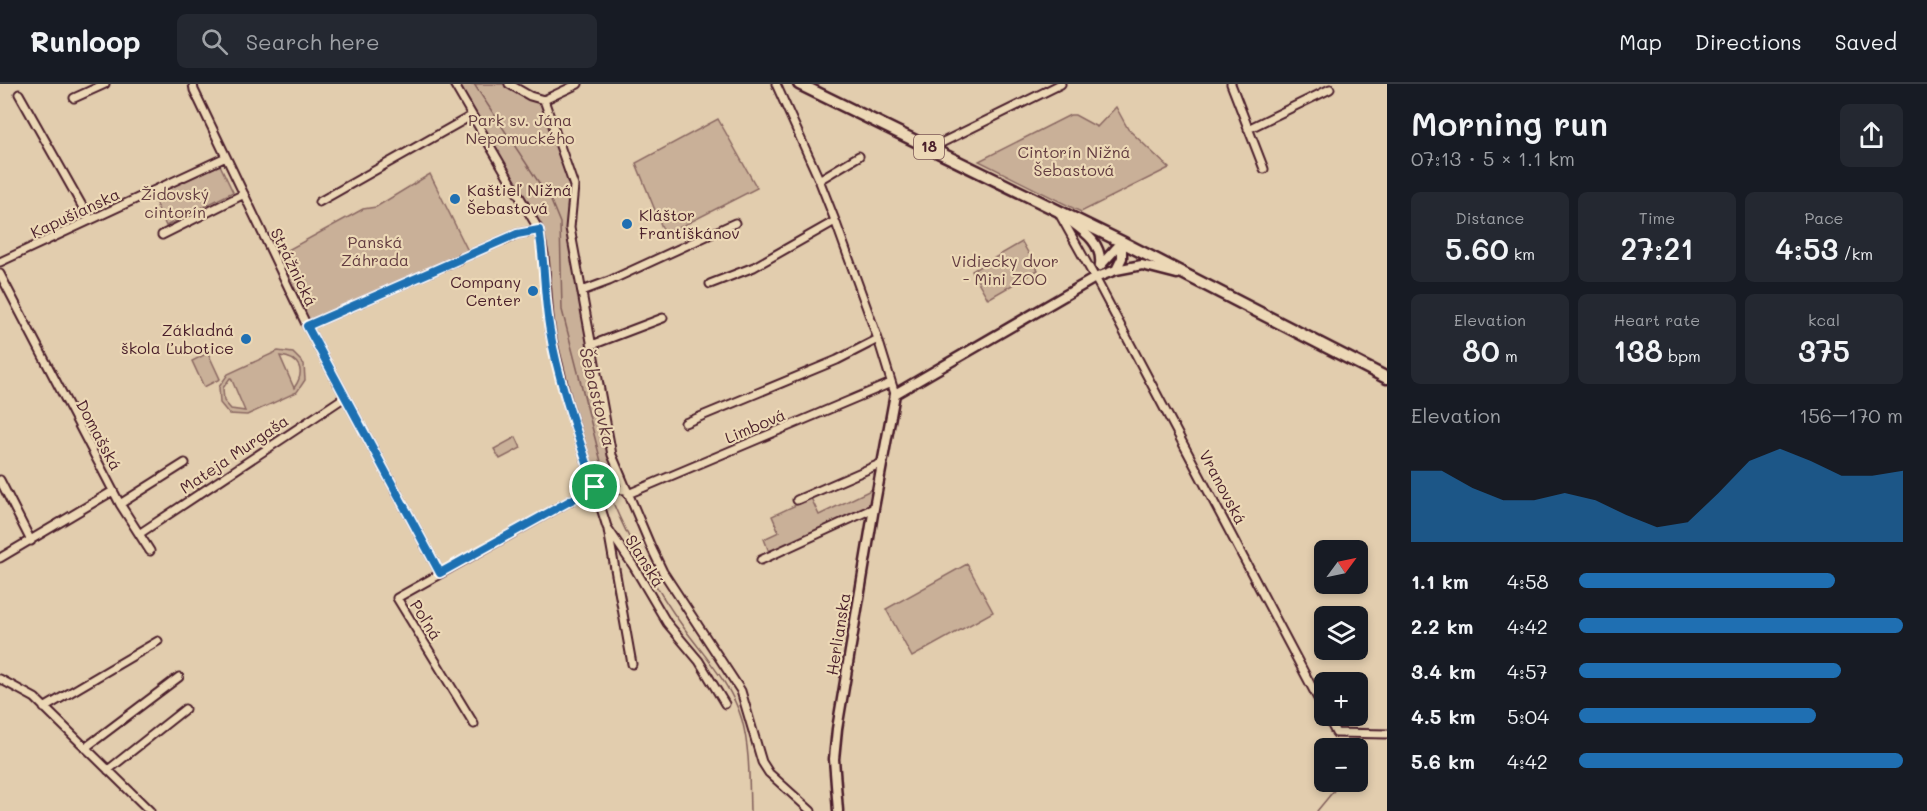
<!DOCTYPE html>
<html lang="en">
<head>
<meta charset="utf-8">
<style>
  :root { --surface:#171b24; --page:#242831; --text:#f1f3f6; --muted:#9ea1a6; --line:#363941; --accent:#1f6fb2 }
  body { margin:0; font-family:Mali,sans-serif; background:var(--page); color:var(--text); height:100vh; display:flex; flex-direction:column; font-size:22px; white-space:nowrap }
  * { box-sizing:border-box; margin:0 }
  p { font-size:20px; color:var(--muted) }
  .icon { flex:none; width:33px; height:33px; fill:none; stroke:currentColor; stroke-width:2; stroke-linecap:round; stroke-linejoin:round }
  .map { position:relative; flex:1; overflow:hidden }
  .sheet { display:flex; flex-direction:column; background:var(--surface); width:540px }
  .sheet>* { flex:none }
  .needle { width:39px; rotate:57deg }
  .buttons { position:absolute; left:1314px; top:456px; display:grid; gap:12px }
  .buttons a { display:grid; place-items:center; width:54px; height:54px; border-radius:9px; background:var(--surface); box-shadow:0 3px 9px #0003; font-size:30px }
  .pin { position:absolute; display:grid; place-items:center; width:51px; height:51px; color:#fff; margin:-26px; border:3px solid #fff; border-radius:50%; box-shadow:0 2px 6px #0007 }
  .round { display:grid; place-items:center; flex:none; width:63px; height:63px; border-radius:9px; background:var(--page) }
  .overview { display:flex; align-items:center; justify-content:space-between; height:102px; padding:0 24px }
  h1 { font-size:33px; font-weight:600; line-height:45px }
  .stats { display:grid; grid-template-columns:repeat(3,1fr); gap:9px; height:102px; padding:6px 24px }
  .stats div { display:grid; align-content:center; border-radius:9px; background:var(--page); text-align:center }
  .stats b { font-size:30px; font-weight:600 }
  .stats small { font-size:16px; font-weight:400 }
  .stats p { font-size:16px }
  .chart { height:168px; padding:12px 24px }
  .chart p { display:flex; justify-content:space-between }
  .chart svg { width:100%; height:108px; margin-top:6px; fill:var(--accent); opacity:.7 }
  ul { padding:0 24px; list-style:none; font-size:20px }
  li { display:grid; grid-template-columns:96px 72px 1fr; align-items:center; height:45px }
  li i { height:15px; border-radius:8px; background:var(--accent) }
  header { display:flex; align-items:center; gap:36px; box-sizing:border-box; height:84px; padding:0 30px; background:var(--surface); border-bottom:2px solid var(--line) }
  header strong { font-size:28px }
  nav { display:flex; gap:33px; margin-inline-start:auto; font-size:21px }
  .search { width:420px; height:54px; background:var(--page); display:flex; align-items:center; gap:15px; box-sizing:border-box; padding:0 21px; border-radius:9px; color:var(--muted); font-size:22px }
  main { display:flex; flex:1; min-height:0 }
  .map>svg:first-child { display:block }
  .green { fill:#c9b098; stroke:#8a6862; stroke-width:1.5; fill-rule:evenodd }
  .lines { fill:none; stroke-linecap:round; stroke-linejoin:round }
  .stream { stroke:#815e5a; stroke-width:1.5 }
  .minor-casing { stroke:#4a1f2b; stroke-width:11 }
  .tertiary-casing { stroke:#4a1f2b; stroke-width:13 }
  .primary-casing { stroke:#4a1f2b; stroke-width:15 }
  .minor { stroke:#ecd8b6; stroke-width:7 }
  .tertiary { stroke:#ecd8b6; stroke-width:8 }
  .primary { stroke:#ecd8b6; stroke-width:10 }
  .route-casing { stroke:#fff; stroke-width:12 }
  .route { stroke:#1f6fb2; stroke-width:8 }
  .poi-dot { fill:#1f6fb2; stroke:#ecd8b6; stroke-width:2 }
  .labels { text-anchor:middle; stroke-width:4.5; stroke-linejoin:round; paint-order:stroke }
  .shield { fill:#ecd8b6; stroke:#7b5655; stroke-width:1.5 }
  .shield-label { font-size:15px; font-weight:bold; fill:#4a1f2b }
  .park-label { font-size:16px; fill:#633c41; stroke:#ecd8b6 }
  .poi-label { font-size:16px; fill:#4a1f2b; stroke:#ecd8b6; text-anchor:start }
  .street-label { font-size:16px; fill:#4a1f2b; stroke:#ecd8b6 }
  .water-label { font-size:18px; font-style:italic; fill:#61393e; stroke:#ecd8b6 }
</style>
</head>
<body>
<header>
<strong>Runloop</strong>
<div class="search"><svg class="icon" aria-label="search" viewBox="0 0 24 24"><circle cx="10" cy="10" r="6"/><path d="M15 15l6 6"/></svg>Search here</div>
<nav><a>Map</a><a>Directions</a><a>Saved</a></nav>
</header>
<main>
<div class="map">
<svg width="1387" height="727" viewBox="0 0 1387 727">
  <rect width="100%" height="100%" fill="#e2cdae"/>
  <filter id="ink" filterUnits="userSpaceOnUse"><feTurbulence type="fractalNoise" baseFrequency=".0167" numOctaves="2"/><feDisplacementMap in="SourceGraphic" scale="12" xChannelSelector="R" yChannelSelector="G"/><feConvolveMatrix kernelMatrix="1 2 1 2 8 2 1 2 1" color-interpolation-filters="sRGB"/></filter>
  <g filter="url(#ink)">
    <!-- green -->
    <path class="green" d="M 456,0 L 510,0 L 546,16 L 574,112 L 570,144 L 606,342 L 626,405 L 597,404 L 564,297 L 540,148 Z
      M 1116,23 L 1128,45 L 1169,84 L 1081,128 L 979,77 L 1070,31 L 1075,31 L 1097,43 Z
      M 718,35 L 757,104 L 665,151 L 636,79 Z
      M 220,81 L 233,108 L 166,142 L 152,111 Z
      M 430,90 L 470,171 L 307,241 L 275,173 L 363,125 L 376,123 Z
      M 1022,158 L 1038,186 L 988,215 L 972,187 Z
      M 278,267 L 293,269 L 304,280 L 305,296 L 297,308 L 247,331 L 229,330 L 220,319 L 219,303 L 228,290 ZM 280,272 C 300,274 306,287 294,304 ZM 230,294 L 231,294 L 245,327 L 231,325 L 224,317 L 223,304 Z
      M 208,269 L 220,295 L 204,303 L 192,277 Z
      M 516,353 L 521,364 L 500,375 L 494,365 Z
      M 881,401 L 878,420 L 769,468 L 764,455 L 779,448 L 772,432 L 811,414 L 819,431 Z
      M 967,480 L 993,528 L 912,573 L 886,525 Z"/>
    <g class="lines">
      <!-- stream -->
      <path class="stream" d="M 474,0 L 551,117 L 560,139 L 562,226 L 607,401
        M 609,409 C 627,454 655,504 684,544 C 705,573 732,601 742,636 C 750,666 749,697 750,727
        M 1317,727 L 1341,698"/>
      <defs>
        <path id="minor" d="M 193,0 L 194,6 L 307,242 L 440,489
          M 454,0 L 539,146 L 544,170 L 550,247 L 568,320 L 607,443 L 634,483 L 667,539 L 699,577 L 725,620
          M 509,0 L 530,12 L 544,16 L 574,102 L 570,144 L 612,371 L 651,463 L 663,488 L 741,607 L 762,678 L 769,689 L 811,727
          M 776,0 L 818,93 L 836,139 L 878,255 L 895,310
          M 1231,0 L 1264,85
          M 19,10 L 90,136
          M 74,14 L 105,0
          M 544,16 L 578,0
          M 1248,45 L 1330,5
          M 931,64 L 1061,0
          M 819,96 L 859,72
          M 319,118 L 471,32
          M 1060,131 L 1099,201 L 1324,626
          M 162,151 L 244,110
          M 0,178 L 226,73
          M 0,190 L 120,420 L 150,467
          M 710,200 L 754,183 L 835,137
          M 582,207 L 609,197 L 735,139
          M 307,242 L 517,150 L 539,146
          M 592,261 L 663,234
          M 685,339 L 837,276 L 878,255
          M 0,396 L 31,457
          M 628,410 L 891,299
          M 797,416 L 882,379
          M 120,420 L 185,379
          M 608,446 L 632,580
          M 139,450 L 345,313
          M 0,474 L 113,407
          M 761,476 L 874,424
          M 0,595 L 35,614 L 150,727
          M 44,624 L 158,557
          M 1327,632 L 1336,649 L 1387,650
          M 474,640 L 397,514 L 595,403 L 602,405 L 627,406
          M 85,664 L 179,593
          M 108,686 L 185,625"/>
        <path id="tertiary" d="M 1067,135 C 1083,147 1102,158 1100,180
          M 1100,182 L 1122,158
          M 1116,186 L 1142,181 L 1177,190
          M 838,727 L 834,675 L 837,645 L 874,424 L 895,310 L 1095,194 L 1116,186 L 1122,174 L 1122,158"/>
        <path id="primary" d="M 799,0 L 1122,158 L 1387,294"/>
      </defs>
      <!-- minor casing -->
      <use href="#minor" class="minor-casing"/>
      <!-- tertiary casing -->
      <use href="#tertiary" class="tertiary-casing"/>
      <!-- primary casing -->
      <use href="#primary" class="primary-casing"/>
      <!-- minor -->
      <use href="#minor" class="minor"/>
      <!-- tertiary -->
      <use href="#tertiary" class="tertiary"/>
      <!-- primary -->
      <use href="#primary" class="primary"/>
    </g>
  </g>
  <g class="lines" filter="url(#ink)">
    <defs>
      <path id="route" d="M 539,146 C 545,179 544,214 550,247 C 559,300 578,352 595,403 L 440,489 L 307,242 L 517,150 Z"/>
    </defs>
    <!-- route casing -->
    <use href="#route" class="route-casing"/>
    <!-- route -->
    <use href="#route" class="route"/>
  </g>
  <!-- markers -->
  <g class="poi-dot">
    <circle cx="455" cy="115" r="6"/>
    <circle cx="627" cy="140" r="6"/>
    <circle cx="533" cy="207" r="6"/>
    <circle cx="246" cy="255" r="6"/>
  </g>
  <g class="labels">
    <!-- shield labels -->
    <rect class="shield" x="914" y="51" width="30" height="24" rx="4.5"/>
    <g class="shield-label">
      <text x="929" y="68">18</text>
    </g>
    <!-- park labels -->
    <g class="park-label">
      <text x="520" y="42">Park sv. Jána<tspan x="520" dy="18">Nepomuckého</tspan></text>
      <text x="1074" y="74">Cintorín Nižná<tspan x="1074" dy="18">Šebastová</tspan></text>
      <text x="175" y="116">Židovský<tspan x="175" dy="18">cintorín</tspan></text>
      <text x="375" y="164">Panská<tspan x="375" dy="18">Záhrada</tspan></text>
      <text x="1005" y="183">Vidiecky dvor<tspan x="1005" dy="18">- Mini ZOO</tspan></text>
    </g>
    <!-- poi labels -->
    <g class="poi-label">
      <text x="467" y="112">Kaštieľ Nižná<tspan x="467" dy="18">Šebastová</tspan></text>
      <text x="639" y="137">Kláštor<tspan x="639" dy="18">Františkánov</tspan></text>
      <text x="521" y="204" text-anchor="end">Company<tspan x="521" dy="18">Center</tspan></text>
      <text x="234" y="252" text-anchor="end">Základná<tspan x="234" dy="18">škola Ľubotice</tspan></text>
    </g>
    <!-- street labels -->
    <g class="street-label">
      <text transform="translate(75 129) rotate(-25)" y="6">Kapušianska</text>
      <text transform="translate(294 183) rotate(64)" y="6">Strážnická</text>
      <text transform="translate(755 342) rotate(-23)" y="6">Limbová</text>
      <text transform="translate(99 351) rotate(62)" y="6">Domašská</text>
      <text transform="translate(234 370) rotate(-34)" y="6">Mateja Murgaša</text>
      <text transform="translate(1223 403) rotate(62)" y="6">Vranovská</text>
      <text transform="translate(645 477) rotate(58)" y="6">Slanská</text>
      <text transform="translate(426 536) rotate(58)" y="6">Poľná</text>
      <text transform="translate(838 550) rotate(-81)" y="6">Herlianska</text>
    </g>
    <!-- water labels -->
    <g class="water-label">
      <text transform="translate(597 313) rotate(76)" y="6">Šebastovka</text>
    </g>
  </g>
</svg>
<div class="buttons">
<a><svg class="needle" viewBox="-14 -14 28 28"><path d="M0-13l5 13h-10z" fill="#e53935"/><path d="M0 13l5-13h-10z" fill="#9ea1a6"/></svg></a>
<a><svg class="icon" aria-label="layers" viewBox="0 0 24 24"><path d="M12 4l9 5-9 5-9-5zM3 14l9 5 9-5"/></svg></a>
<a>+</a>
<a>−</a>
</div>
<div class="pin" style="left:595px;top:403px;background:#1e9e55"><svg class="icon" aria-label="arrive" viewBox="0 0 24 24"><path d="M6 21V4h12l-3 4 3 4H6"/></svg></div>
</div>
<section class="sheet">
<div class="overview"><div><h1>Morning run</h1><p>07:13 · 5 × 1.1 km</p></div><a class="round"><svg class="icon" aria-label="share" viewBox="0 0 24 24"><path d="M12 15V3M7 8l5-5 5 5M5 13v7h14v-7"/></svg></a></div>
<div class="stats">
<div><p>Distance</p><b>5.60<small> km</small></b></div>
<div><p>Time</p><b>27:21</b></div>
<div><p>Pace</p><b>4:53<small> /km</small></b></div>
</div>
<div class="stats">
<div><p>Elevation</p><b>80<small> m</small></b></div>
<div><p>Heart rate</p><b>138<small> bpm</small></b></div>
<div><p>kcal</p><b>375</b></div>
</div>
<div class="chart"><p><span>Elevation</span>156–170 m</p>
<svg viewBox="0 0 160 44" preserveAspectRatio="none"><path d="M0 44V15L10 15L20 22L30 27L40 27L50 24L60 27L70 33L80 38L90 36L100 24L110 11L120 6L130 11L140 17L150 17L160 15V44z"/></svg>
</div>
<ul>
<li><b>1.1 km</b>4:58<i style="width:79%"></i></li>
<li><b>2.2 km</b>4:42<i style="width:100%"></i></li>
<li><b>3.4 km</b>4:57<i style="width:81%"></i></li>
<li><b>4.5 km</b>5:04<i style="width:73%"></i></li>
<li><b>5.6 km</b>4:42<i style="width:100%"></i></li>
</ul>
</section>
</main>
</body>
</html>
